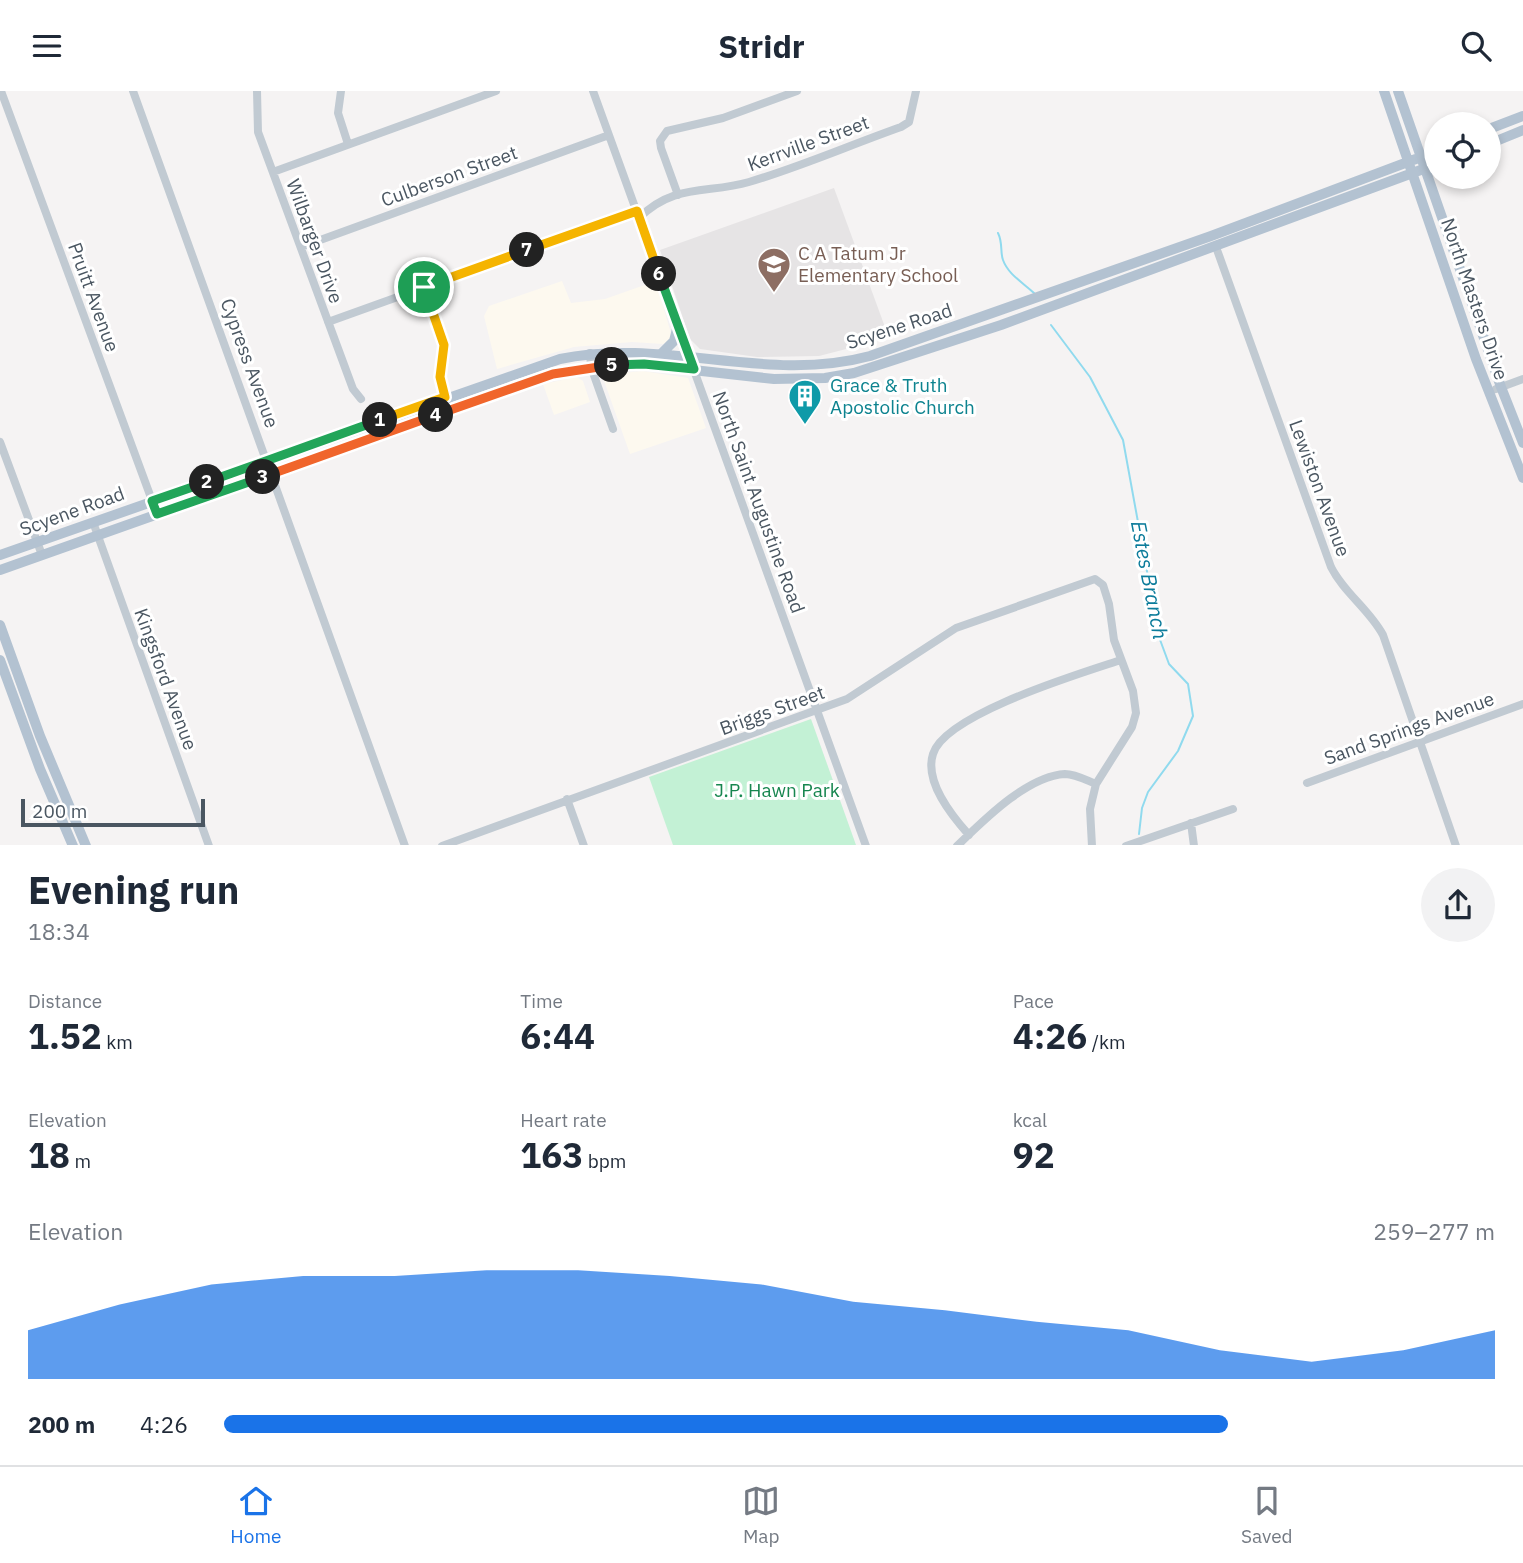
<!DOCTYPE html>
<html lang="en">
<head>
<meta charset="utf-8">
<style>
  :root { --surface:#fff; --page:#f2f2f3; --text:#1f2937; --muted:#747a83; --line:#e0e1e3; --accent:#1a73e8 }
  body { margin:0; font-family:"IBM Plex Sans",sans-serif; background:var(--page); color:var(--text); height:100vh; display:flex; flex-direction:column; font-size:26px; white-space:nowrap }
  * { box-sizing:border-box; margin:0 }
  p { font-size:23px; color:var(--muted) }
  .icon { flex:none; width:38px; height:38px; fill:none; stroke:currentColor; stroke-width:2; stroke-linecap:round; stroke-linejoin:round }
  .map { position:relative; height:754px; overflow:hidden }
  .sheet { display:flex; flex-direction:column; background:var(--surface); flex:1 }
  .sheet>* { flex:none }
  .controls { position:absolute; left:1424px; top:21px; display:grid; gap:14px }
  .controls a { display:grid; place-items:center; width:77px; height:77px; border-radius:50%; background:var(--surface); box-shadow:0 4px 10px #0003; font-size:35px }
  .scale { position:absolute; left:21px; bottom:18px; width:184px; box-sizing:border-box; padding-left:7px; border:4px solid #4a5661; border-top:0; font-size:19px; line-height:24px; white-space:nowrap; color:#4a5661; -webkit-text-stroke:5px #fff; paint-order:stroke }
  .pin { position:absolute; display:grid; place-items:center; width:60px; height:60px; color:#fff; margin:-30px; border:4px solid #fff; border-radius:50%; box-shadow:0 2px 7px #0007 }
  .km { position:absolute; width:35px; height:35px; margin:-18px; border-radius:50%; background:#222; color:#fff; font-size:19px; line-height:35px; text-align:center }
  .round { display:grid; place-items:center; flex:none; width:74px; height:74px; border-radius:37px; background:var(--page) }
  .headline { display:flex; align-items:center; justify-content:space-between; height:119px; padding:0 28px }
  h1 { font-size:38px; font-weight:800; line-height:52px }
  .figures { display:grid; grid-template-columns:repeat(3,1fr); gap:10px; height:119px; padding:7px 28px }
  .figures div { display:grid; align-content:center }
  .figures b { font-size:35px; font-weight:800 }
  .figures small { font-size:19px; font-weight:400 }
  .figures p { font-size:19px }
  .chart { height:196px; padding:14px 28px }
  .chart p { display:flex; justify-content:space-between }
  .chart svg { width:100%; height:126px; margin-top:7px; fill:var(--accent); opacity:.7 }
  ul { padding:0 28px; list-style:none; font-size:23px }
  li { display:grid; grid-template-columns:112px 84px 1fr; align-items:center; height:52px }
  li i { height:18px; border-radius:9px; background:var(--accent) }
  header { display:flex; justify-content:space-between; align-items:center; height:91px; padding:0 28px; background:var(--surface); font-size:32px; font-weight:800 }
  .menu { display:flex; justify-content:space-around; align-items:center; height:98px; border-top:2px solid var(--line); background:var(--surface); font-size:19px; color:var(--muted) }
  .menu a { display:grid; justify-items:center; gap:4px }
  .menu .active { color:var(--accent) }
  .map>svg:first-child { display:block }
  .commercial { fill:#fdf9ef }
  .education { fill:#e6e4e5 }
  .green { fill:#c3f1d5 }
  .lines { fill:none; stroke-linecap:round; stroke-linejoin:round }
  .stream { stroke:#90daee; stroke-width:2 }
  .minor { stroke:#c1cad2; stroke-width:8 }
  .major { stroke:#b3c2d1; stroke-width:10 }
  .split-1-casing { stroke:#fff; stroke-width:14 }
  .split-2-casing { stroke:#fff; stroke-width:14 }
  .split-3-casing { stroke:#fff; stroke-width:14 }
  .split-4-casing { stroke:#fff; stroke-width:14 }
  .split-5-casing { stroke:#fff; stroke-width:14 }
  .split-6-casing { stroke:#fff; stroke-width:14 }
  .split-7-casing { stroke:#fff; stroke-width:14 }
  .split-8-casing { stroke:#fff; stroke-width:14 }
  .split-1 { stroke:#f5b400; stroke-width:9 }
  .split-2 { stroke:#22a559; stroke-width:9 }
  .split-3 { stroke:#22a559; stroke-width:9 }
  .split-4 { stroke:#f0652b; stroke-width:9 }
  .split-5 { stroke:#f0652b; stroke-width:9 }
  .split-6 { stroke:#22a559; stroke-width:9 }
  .split-7 { stroke:#f5b400; stroke-width:9 }
  .split-8 { stroke:#f5b400; stroke-width:9 }
  .labels { text-anchor:middle; stroke-width:6; stroke-linejoin:round; paint-order:stroke }
  .street-label { font-size:19px; fill:#4a5661; stroke:#fff }
  .education-label { font-size:19px; fill:#785e54; stroke:#fff; text-anchor:start }
  .culture-label { font-size:19px; fill:#0d838f; stroke:#fff; text-anchor:start }
  .park-label { font-size:19px; fill:#17864f; stroke:#fff }
  .water-label { font-size:21px; font-style:italic; fill:#0c7c9b; stroke:#fff }
</style>
</head>
<body>
<header><svg class="icon" aria-label="menu" viewBox="0 0 24 24"><path d="M4 6h16M4 12h16M4 18h16"/></svg>Stridr<svg class="icon" aria-label="search" viewBox="0 0 24 24"><circle cx="10" cy="10" r="6"/><path d="M15 15l6 6"/></svg></header>
<div class="map">
<svg width="1523" height="755" viewBox="0 0 1523 755">
  <rect width="100%" height="100%" fill="#f5f3f3"/>
  <!-- commercial -->
  <path class="commercial" d="M 562,190 L 571,212 L 605,208 L 656,190 L 672,246 L 663,253 L 632,251 L 574,256 L 497,278 L 484,225 L 489,215 Z
    M 643,280 L 688,287 L 706,337 L 630,363 L 602,284 Z
    M 577,286 L 583,290 L 590,311 L 554,324 L 543,293 Z"/>
  <!-- education -->
  <path class="education" d="M 834,97 L 889,247 L 819,265 L 757,266 L 700,258 L 690,248 L 660,159 Z"/>
  <!-- green -->
  <path class="green" d="M 811,628 L 856,754 L 673,754 L 649,686 Z"/>
  <g class="lines">
    <!-- stream -->
    <path class="stream" d="M 998,142 C 1003,152 1000,161 1003,169 C 1008,183 1022,191 1034,202
      M 1051,234 L 1090,286 L 1123,349 L 1159,546 L 1169,573 L 1188,593 L 1193,625 L 1178,660 L 1148,701 L 1142,717 L 1139,743"/>
    <!-- minor -->
    <path class="minor" d="M 1,0 L 157,423
      M 133,0 L 405,755
      M 257,0 L 258,41 L 353,298 L 361,308
      M 341,0 L 338,22 L 348,53
      M 593,0 L 866,755
      M 273,81 L 496,0
      M 678,104 L 661,57 L 660,50 L 667,40 L 723,27 L 797,0
      M 639,127 C 674,92 708,103 749,91 C 800,76 850,54 901,36 L 909,31 L 916,0
      M 301,156 L 609,44
      M 1216,156 L 1331,476 C 1344,502 1369,518 1383,544 L 1456,755
      M 424,196 L 444,254 L 440,291 L 449,319
      M 328,231 L 637,120
      M 590,262 L 591,276 L 613,338
      M 1496,298 L 1523,288
      M 0,351 L 42,464
      M 93,431 L 209,755
      M 1307,692 L 1523,613
      M 567,708 L 584,755
      M 1191,732 L 1194,755
      M 969,744 C 952,725 924,691 933,663 C 945,623 1082,582 1121,569
      M 442,755 L 847,608 L 956,537 L 1095,488 L 1103,494 L 1109,513 L 1114,549 L 1133,600 L 1136,622 L 1132,636 L 1096,693 L 1090,718 L 1092,755
      M 957,755 C 983,730 1027,685 1065,683 C 1075,683 1086,689 1096,693
      M 1126,755 L 1233,718"/>
    <!-- major -->
    <path class="major" d="M 1384,0 L 1476,268 L 1523,387
      M 1398,0 L 1501,296 L 1523,352
      M 1489,38 L 1523,25
      M 1489,53 L 1523,39
      M 662,262 L 674,250 L 678,234
      M 0,464 L 560,268 C 665,246 766,293 870,265 L 1211,145 L 1437,60
      M 0,479 L 553,283 L 639,273 L 774,288 L 825,287 L 854,282 L 1001,234 L 1437,73
      M 0,534 L 40,645 L 86,755
      M 0,569 L 40,678 L 73,755"/>
  </g>
  <g class="lines">
    <defs>
      <path id="split-1" d="M 380,329 L 445,306 L 440,286 L 444,254 L 424,196"/>
      <path id="split-2" d="M 207,391 L 380,329"/>
      <path id="split-3" d="M 207,391 L 152,410 L 157,423 L 263,386"/>
      <path id="split-4" d="M 263,386 L 436,324"/>
      <path id="split-5" d="M 436,324 L 553,283 L 612,274"/>
      <path id="split-6" d="M 612,274 L 644,273 L 694,278 L 659,183"/>
      <path id="split-7" d="M 527,159 L 637,120 L 659,183"/>
      <path id="split-8" d="M 424,196 L 527,159"/>
    </defs>
    <!-- split-1 casing -->
    <use href="#split-1" class="split-1-casing"/>
    <!-- split-2 casing -->
    <use href="#split-2" class="split-2-casing"/>
    <!-- split-3 casing -->
    <use href="#split-3" class="split-3-casing"/>
    <!-- split-4 casing -->
    <use href="#split-4" class="split-4-casing"/>
    <!-- split-5 casing -->
    <use href="#split-5" class="split-5-casing"/>
    <!-- split-6 casing -->
    <use href="#split-6" class="split-6-casing"/>
    <!-- split-7 casing -->
    <use href="#split-7" class="split-7-casing"/>
    <!-- split-8 casing -->
    <use href="#split-8" class="split-8-casing"/>
    <!-- split-1 -->
    <use href="#split-1" class="split-1"/>
    <!-- split-2 -->
    <use href="#split-2" class="split-2"/>
    <!-- split-3 -->
    <use href="#split-3" class="split-3"/>
    <!-- split-4 -->
    <use href="#split-4" class="split-4"/>
    <!-- split-5 -->
    <use href="#split-5" class="split-5"/>
    <!-- split-6 -->
    <use href="#split-6" class="split-6"/>
    <!-- split-7 -->
    <use href="#split-7" class="split-7"/>
    <!-- split-8 -->
    <use href="#split-8" class="split-8"/>
  </g>
  <!-- icons -->
  <defs>
    <symbol id="school-pin" viewBox="-11 -11 22 30"><path d="M0 17L-7.5 6A9.5 9.5 0 1 1 7.5 6Z" fill="#8d6e63" stroke="#fff"/><path d="M0-5L7-2L0 1L-7-2ZM-4 1L0 2.5L4 1V4Q0 6-4 4Z" fill="#fff"/></symbol>
    <symbol id="building-pin" viewBox="-11 -11 22 30"><path d="M0 17L-7.5 6A9.5 9.5 0 1 1 7.5 6Z" fill="#0f9aa8" stroke="#fff"/><path d="M-4-6H4V6H1V3H-1V6H-4ZM-2.5-4.3h1.7v1.8h-1.7ZM.8-4.3h1.7v1.8H.8ZM-2.5-1h1.7V.8h-1.7ZM.8-1h1.7V.8H.8Z" fill="#fff"/></symbol>
  </defs>
  <g fill-rule="evenodd">
    <use href="#school-pin" x="755" y="154" width="38" height="52"/>
    <use href="#building-pin" x="786" y="286" width="38" height="52"/>
  </g>
  <g class="labels">
    <!-- street labels -->
    <g class="street-label">
      <text transform="translate(808 52) rotate(-20)" y="7">Kerrville Street</text>
      <text transform="translate(449 85) rotate(-20)" y="7">Culberson Street</text>
      <text transform="translate(315 150) rotate(70)" y="7">Wilbarger Drive</text>
      <text transform="translate(94 206) rotate(70)" y="7">Pruitt Avenue</text>
      <text transform="translate(1475 208) rotate(71)" y="7">North Masters Drive</text>
      <text transform="translate(899 235) rotate(-18)" y="7">Scyene Road</text>
      <text transform="translate(250 272) rotate(70)" y="7">Cypress Avenue</text>
      <text transform="translate(1320 397) rotate(70)" y="7">Lewiston Avenue</text>
      <text transform="translate(759 411) rotate(70)" y="7">North Saint Augustine Road</text>
      <text transform="translate(72 420) rotate(-20)" y="7">Scyene Road</text>
      <text transform="translate(166 588) rotate(70)" y="7">Kingsford Avenue</text>
      <text transform="translate(772 619) rotate(-20)" y="7">Briggs Street</text>
      <text transform="translate(1409 637) rotate(-20)" y="7">Sand Springs Avenue</text>
    </g>
    <!-- education labels -->
    <g class="education-label">
      <text x="798" y="169">C A Tatum Jr<tspan x="798" dy="22">Elementary School</tspan></text>
    </g>
    <!-- culture labels -->
    <g class="culture-label">
      <text x="830" y="301">Grace &amp; Truth<tspan x="830" dy="22">Apostolic Church</tspan></text>
    </g>
    <!-- park labels -->
    <g class="park-label">
      <text x="777" y="706">J.P. Hawn Park</text>
    </g>
    <!-- water labels -->
    <g class="water-label">
      <text transform="translate(1149 489) rotate(79)" y="7">Estes Branch</text>
    </g>
  </g>
</svg>
<div class="controls">
<a><svg class="icon" aria-label="locate" viewBox="0 0 24 24"><circle cx="12" cy="12" r="6"/><path d="M12 2v4M12 18v4M2 12h4M18 12h4"/></svg></a>
</div>
<div class="scale">200 m</div>
<div class="pin" style="left:424px;top:196px;background:#1e9e55"><svg class="icon" aria-label="arrive" viewBox="0 0 24 24"><path d="M6 21V4h12l-3 4 3 4H6"/></svg></div>
<b class="km" style="left:380px;top:329px">1</b>
<b class="km" style="left:207px;top:391px">2</b>
<b class="km" style="left:263px;top:386px">3</b>
<b class="km" style="left:436px;top:324px">4</b>
<b class="km" style="left:612px;top:274px">5</b>
<b class="km" style="left:659px;top:183px">6</b>
<b class="km" style="left:527px;top:159px">7</b>
</div>
<section class="sheet">
<div class="headline"><div><h1>Evening run</h1><p>18:34</p></div><a class="round"><svg class="icon" aria-label="share" viewBox="0 0 24 24"><path d="M12 15V3M7 8l5-5 5 5M5 13v7h14v-7"/></svg></a></div>
<div class="figures">
<div><p>Distance</p><b>1.52<small> km</small></b></div>
<div><p>Time</p><b>6:44</b></div>
<div><p>Pace</p><b>4:26<small> /km</small></b></div>
</div>
<div class="figures">
<div><p>Elevation</p><b>18<small> m</small></b></div>
<div><p>Heart rate</p><b>163<small> bpm</small></b></div>
<div><p>kcal</p><b>92</b></div>
</div>
<div class="chart"><p><span>Elevation</span>259–277 m</p>
<svg viewBox="0 0 160 44" preserveAspectRatio="none"><path d="M0 44V27L10 18L20 11L30 8L40 8L50 6L60 6L70 8L80 11L90 17L100 20L110 24L120 27L130 34L140 38L150 34L160 27V44z"/></svg>
</div>
<ul>
<li><b>200 m</b>4:26<i style="width:79%"></i></li>
</ul>
</section>
<nav class="menu">
<a class="active"><svg class="icon" aria-label="home" viewBox="0 0 24 24"><path d="M3 11l9-7 9 7M6 9v11h12V9"/></svg>Home</a>
<a><svg class="icon" aria-label="map" viewBox="0 0 24 24"><path d="M3 6l6-2 6 2 6-2v14l-6 2-6-2-6 2zM9 4v14M15 6v14"/></svg>Map</a>
<a><svg class="icon" aria-label="saved" viewBox="0 0 24 24"><path d="M7 4h10v16l-5-4-5 4z"/></svg>Saved</a>
</nav>
</body>
</html>
